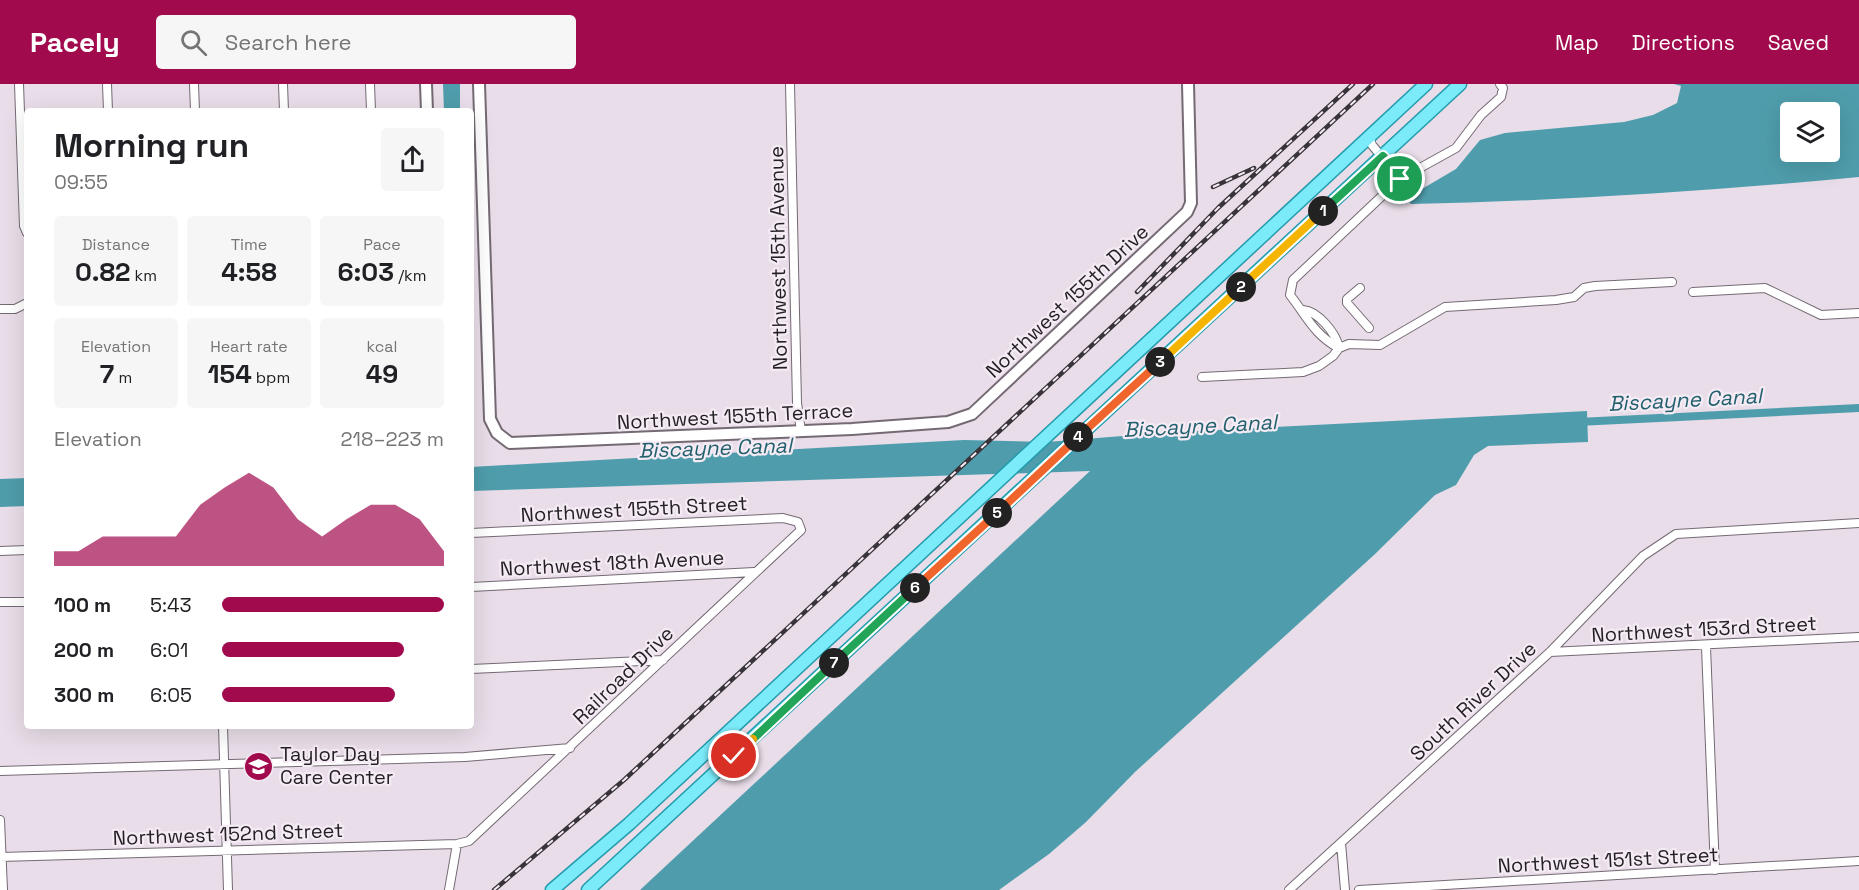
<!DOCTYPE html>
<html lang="en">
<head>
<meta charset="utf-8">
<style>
  :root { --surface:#fff; --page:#f6f6f6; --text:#202124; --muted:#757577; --accent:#a10b4e }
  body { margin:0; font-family:"Space Grotesk",sans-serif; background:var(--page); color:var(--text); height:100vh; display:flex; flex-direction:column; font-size:22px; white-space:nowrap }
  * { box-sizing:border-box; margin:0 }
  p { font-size:20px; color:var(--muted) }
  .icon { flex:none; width:33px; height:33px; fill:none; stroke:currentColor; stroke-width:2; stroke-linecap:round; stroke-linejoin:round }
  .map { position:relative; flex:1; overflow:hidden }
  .details { position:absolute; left:24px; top:24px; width:450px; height:621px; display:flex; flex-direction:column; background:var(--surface); border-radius:6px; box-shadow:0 6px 24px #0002 }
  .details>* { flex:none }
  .controls { position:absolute; left:1780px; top:18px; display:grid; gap:12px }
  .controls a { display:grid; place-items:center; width:60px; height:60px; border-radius:6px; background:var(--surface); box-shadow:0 6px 24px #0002; font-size:30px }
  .pin { position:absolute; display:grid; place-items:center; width:51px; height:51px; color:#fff; margin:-26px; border:3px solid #fff; border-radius:50%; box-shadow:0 2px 6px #0007 }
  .km { position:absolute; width:30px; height:30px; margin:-15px; border-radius:50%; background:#222; color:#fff; font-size:16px; line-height:30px; text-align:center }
  .round { display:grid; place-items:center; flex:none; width:63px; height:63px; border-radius:6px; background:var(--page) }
  .overview { display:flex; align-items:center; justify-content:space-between; height:102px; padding:0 30px }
  h1 { font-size:33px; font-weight:600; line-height:45px }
  .stats { display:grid; grid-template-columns:repeat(3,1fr); gap:9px; height:102px; padding:6px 30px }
  .stats div { display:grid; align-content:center; border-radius:6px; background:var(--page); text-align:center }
  .stats b { font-size:26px; font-weight:600 }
  .stats small { font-size:16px; font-weight:400 }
  .stats p { font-size:16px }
  .chart { height:168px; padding:12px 30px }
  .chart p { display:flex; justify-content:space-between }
  .chart svg { width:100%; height:108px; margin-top:6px; fill:var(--accent); opacity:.7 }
  ul { padding:0 30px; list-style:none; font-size:20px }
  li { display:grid; grid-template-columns:96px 72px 1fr; align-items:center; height:45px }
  li i { height:15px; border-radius:8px; background:var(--accent) }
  header { display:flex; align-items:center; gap:36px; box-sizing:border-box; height:84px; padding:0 30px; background:var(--accent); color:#fff }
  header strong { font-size:28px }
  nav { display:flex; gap:33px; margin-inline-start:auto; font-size:21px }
  .search { width:420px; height:54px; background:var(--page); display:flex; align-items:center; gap:15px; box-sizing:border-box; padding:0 21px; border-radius:6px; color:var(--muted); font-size:22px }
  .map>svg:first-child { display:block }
  .water { fill:#4f9dac; fill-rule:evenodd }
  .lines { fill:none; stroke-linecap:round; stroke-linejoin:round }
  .canal { stroke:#4f9dac; stroke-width:8 }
  .minor-casing { stroke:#746a74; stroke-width:10 }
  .tertiary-casing { stroke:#746a74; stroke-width:14 }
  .primary-casing { stroke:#239bad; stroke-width:15 }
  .minor { stroke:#fff; stroke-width:8 }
  .tertiary { stroke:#fff; stroke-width:10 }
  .primary { stroke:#7bebfa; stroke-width:12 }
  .rail-casing { stroke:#393439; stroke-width:4.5 }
  .rail { stroke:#f5ebf5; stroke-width:2; stroke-dasharray:7; stroke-linecap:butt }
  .split-1-casing { stroke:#fff; stroke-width:12 }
  .split-2-casing { stroke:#fff; stroke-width:12 }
  .split-3-casing { stroke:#fff; stroke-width:12 }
  .split-4-casing { stroke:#fff; stroke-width:12 }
  .split-5-casing { stroke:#fff; stroke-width:12 }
  .split-6-casing { stroke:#fff; stroke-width:12 }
  .split-7-casing { stroke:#fff; stroke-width:12 }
  .split-8-casing { stroke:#fff; stroke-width:12 }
  .split-9-casing { stroke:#fff; stroke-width:12 }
  .split-1 { stroke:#22a559; stroke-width:8 }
  .split-2 { stroke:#f5b400; stroke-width:8 }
  .split-3 { stroke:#f5b400; stroke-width:8 }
  .split-4 { stroke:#f0652b; stroke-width:8 }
  .split-5 { stroke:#f0652b; stroke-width:8 }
  .split-6 { stroke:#f0652b; stroke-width:8 }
  .split-7 { stroke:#22a559; stroke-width:8 }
  .split-8 { stroke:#22a559; stroke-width:8 }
  .split-9 { stroke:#f5b400; stroke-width:8 }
  .labels { text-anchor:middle; stroke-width:4.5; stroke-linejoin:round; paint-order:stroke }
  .street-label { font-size:20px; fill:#231f23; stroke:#f5ebf5 }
  .poi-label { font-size:20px; fill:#231f23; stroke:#f5ebf5; text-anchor:start }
  .water-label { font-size:21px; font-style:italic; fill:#21606c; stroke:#f5ebf5 }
</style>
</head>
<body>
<header>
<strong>Pacely</strong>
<div class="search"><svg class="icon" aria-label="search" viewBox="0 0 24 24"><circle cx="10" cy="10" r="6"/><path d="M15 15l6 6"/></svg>Search here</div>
<nav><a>Map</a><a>Directions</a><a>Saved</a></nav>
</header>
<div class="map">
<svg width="1859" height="806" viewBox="0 0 1859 806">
  <rect width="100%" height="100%" fill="#e8dde8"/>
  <!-- water -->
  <path class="water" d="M 443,0 L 460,0 L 460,27 L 444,27 Z
    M 1674,0 L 1859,0 L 1859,93 C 1710,107 1561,117 1411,120 L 1408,117 L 1410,112 L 1456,85 L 1480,56 L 1505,49 L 1624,38 L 1653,31 L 1677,19 L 1681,2 ZM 1830,28 L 1830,68 L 1791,68 L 1791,28 Z
    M 1587,327 L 1588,358 L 1488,362 L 1474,371 L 1456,401 L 1435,411 L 1374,471 L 1135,688 L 1086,738 L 1049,770 L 999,806 L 640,806 L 1090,387 L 471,407 L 471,383 L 964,356 L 1047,358 L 1160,349 Z
    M 27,394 L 27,422 L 0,423 L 0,395 Z"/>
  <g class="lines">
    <!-- canal -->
    <path class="canal" d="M 1578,338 L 1859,324"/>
    <defs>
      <path id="minor" d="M 19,0 L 24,142 L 27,149
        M 107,0 L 108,27
        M 194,0 L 195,27
        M 283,0 L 284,27
        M 370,0 L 371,27
        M 790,0 L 797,319 L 801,347
        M 1369,53 L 1372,61 L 1400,95
        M 1360,204 L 1347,215 L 1347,219 L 1369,244
        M 1693,208 L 1765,204 L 1821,231 L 1859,229
        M 0,225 L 15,225 L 27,219
        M 1303,226 C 1318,227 1336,249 1339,264
        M 1339,264 C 1314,251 1306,231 1290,211 L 1293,196 L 1400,95 L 1456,64 L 1481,31 L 1501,13 L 1503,4 L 1500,0
        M 1202,293 L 1303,288 L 1319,282 L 1333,272 L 1339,264 L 1349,260 L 1380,261 L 1445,223 L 1556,216 L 1574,213 L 1584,204 L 1595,202 L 1672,198
        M 0,467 L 27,466
        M 471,503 L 754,488
        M 0,518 L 27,518
        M 1706,563 L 1715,786
        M 1550,568 L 1859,553
        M 471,585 L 663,576
        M 223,642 L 228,806
        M 0,687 L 465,673 L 570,664
        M 0,736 L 3,806
        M 1341,759 L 1345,806
        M 0,773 L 457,760 L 469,757 L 801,446 L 798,438 L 783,434 L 471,449
        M 449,806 L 457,760
        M 1289,806 L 1550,568 L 1643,472 L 1676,450 L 1859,439
        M 1359,806 L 1859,777"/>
      <path id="tertiary" d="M 426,0 L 427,27
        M 479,0 L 490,335 L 497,349 L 510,359 L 852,345 L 948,338 L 972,330 L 1187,128 L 1191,119 L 1188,0"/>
      <path id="primary" d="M 552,806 L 629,740 L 1426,0
        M 588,806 L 1460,0"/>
    </defs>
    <!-- minor casing -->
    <use href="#minor" class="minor-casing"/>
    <!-- tertiary casing -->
    <use href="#tertiary" class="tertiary-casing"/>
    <!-- primary casing -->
    <use href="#primary" class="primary-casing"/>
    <!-- minor -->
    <use href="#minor" class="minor"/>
    <!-- tertiary -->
    <use href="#tertiary" class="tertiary"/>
    <!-- primary -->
    <use href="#primary" class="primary"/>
    <defs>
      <path id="rail" d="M 1213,103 L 1254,84
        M 1137,208 L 1218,124 L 1353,0
        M 494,806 L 624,696 L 1373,0"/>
    </defs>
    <!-- rail casing -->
    <use href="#rail" class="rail-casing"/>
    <!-- rail -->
    <use href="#rail" class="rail"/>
  </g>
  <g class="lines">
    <defs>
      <path id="split-1" d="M 1323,127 L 1383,72 L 1400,95"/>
      <path id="split-2" d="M 1241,203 L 1323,127"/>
      <path id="split-3" d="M 1160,278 L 1241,203"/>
      <path id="split-4" d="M 1078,353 L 1160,278"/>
      <path id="split-5" d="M 997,429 L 1078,353"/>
      <path id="split-6" d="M 915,504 L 997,429"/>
      <path id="split-7" d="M 834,579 L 915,504"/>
      <path id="split-8" d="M 753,655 L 834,579"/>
      <path id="split-9" d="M 734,672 L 753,655"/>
    </defs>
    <!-- split-1 casing -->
    <use href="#split-1" class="split-1-casing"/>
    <!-- split-2 casing -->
    <use href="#split-2" class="split-2-casing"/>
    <!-- split-3 casing -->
    <use href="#split-3" class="split-3-casing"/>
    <!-- split-4 casing -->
    <use href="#split-4" class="split-4-casing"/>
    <!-- split-5 casing -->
    <use href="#split-5" class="split-5-casing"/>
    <!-- split-6 casing -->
    <use href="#split-6" class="split-6-casing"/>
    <!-- split-7 casing -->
    <use href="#split-7" class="split-7-casing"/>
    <!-- split-8 casing -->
    <use href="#split-8" class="split-8-casing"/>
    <!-- split-9 casing -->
    <use href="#split-9" class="split-9-casing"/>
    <!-- split-1 -->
    <use href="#split-1" class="split-1"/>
    <!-- split-2 -->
    <use href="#split-2" class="split-2"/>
    <!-- split-3 -->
    <use href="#split-3" class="split-3"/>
    <!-- split-4 -->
    <use href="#split-4" class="split-4"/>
    <!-- split-5 -->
    <use href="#split-5" class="split-5"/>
    <!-- split-6 -->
    <use href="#split-6" class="split-6"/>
    <!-- split-7 -->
    <use href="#split-7" class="split-7"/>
    <!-- split-8 -->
    <use href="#split-8" class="split-8"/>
    <!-- split-9 -->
    <use href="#split-9" class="split-9"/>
  </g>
  <!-- icons -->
  <defs>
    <symbol id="school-disc" viewBox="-11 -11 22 22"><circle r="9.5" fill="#a10b4e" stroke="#f5ebf5"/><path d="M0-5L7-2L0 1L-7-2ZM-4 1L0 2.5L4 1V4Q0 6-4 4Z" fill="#fff"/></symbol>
  </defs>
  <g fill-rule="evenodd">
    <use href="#school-disc" x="242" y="666" width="33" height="33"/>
  </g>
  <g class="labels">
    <!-- street labels -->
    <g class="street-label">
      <text transform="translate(778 174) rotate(-91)" y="7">Northwest 15th Avenue</text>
      <text transform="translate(1067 217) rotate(-43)" y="7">Northwest 155th Drive</text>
      <text transform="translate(735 332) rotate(-3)" y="7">Northwest 155th Terrace</text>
      <text transform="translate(634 425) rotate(-3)" y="7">Northwest 155th Street</text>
      <text transform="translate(612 479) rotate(-3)" y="7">Northwest 18th Avenue</text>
      <text transform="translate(1704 545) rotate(-3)" y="7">Northwest 153rd Street</text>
      <text transform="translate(623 591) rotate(-44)" y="7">Railroad Drive</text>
      <text transform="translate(1473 617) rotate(-43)" y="7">South River Drive</text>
      <text transform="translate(228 750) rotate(-2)" y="7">Northwest 152nd Street</text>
      <text transform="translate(1608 776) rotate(-3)" y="7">Northwest 151st Street</text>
    </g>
    <!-- poi labels -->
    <g class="poi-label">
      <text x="280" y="677">Taylor Day<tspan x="280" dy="23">Care Center</tspan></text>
    </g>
    <!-- water labels -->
    <g class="water-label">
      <text transform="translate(1685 316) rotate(-3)" y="7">Biscayne Canal</text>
      <text transform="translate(1200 342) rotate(-3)" y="7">Biscayne Canal</text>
      <text transform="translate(715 364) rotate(-2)" y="7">Biscayne Canal</text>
    </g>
  </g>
</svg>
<div class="controls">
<a><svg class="icon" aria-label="layers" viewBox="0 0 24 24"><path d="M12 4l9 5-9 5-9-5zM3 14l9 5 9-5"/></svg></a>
</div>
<div class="pin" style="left:1400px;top:95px;background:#1e9e55"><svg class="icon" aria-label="arrive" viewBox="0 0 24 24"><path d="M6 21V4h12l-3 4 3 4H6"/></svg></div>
<div class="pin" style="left:734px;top:672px;background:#d93025"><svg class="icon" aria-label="check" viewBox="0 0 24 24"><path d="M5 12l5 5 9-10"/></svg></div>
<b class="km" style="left:1323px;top:127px">1</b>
<b class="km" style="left:1241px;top:203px">2</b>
<b class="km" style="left:1160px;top:278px">3</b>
<b class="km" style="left:1078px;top:353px">4</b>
<b class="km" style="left:997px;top:429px">5</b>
<b class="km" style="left:915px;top:504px">6</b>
<b class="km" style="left:834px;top:579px">7</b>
<section class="details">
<div class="overview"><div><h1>Morning run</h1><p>09:55</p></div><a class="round"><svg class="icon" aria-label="share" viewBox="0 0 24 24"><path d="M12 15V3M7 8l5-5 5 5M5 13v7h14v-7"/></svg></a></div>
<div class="stats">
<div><p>Distance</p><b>0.82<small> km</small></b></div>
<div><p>Time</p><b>4:58</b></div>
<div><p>Pace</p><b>6:03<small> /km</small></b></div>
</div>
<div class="stats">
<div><p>Elevation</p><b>7<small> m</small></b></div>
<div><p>Heart rate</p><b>154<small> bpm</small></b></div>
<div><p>kcal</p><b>49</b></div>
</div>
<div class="chart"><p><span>Elevation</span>218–223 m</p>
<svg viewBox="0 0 160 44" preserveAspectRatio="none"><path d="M0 44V38L10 38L20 32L30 32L40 32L50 32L60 19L70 12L80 6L90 12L100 25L110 32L120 25L130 19L140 19L150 25L160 38V44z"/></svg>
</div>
<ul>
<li><b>100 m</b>5:43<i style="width:100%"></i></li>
<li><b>200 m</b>6:01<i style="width:82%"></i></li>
<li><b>300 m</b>6:05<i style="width:78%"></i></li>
</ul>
</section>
</div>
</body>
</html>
